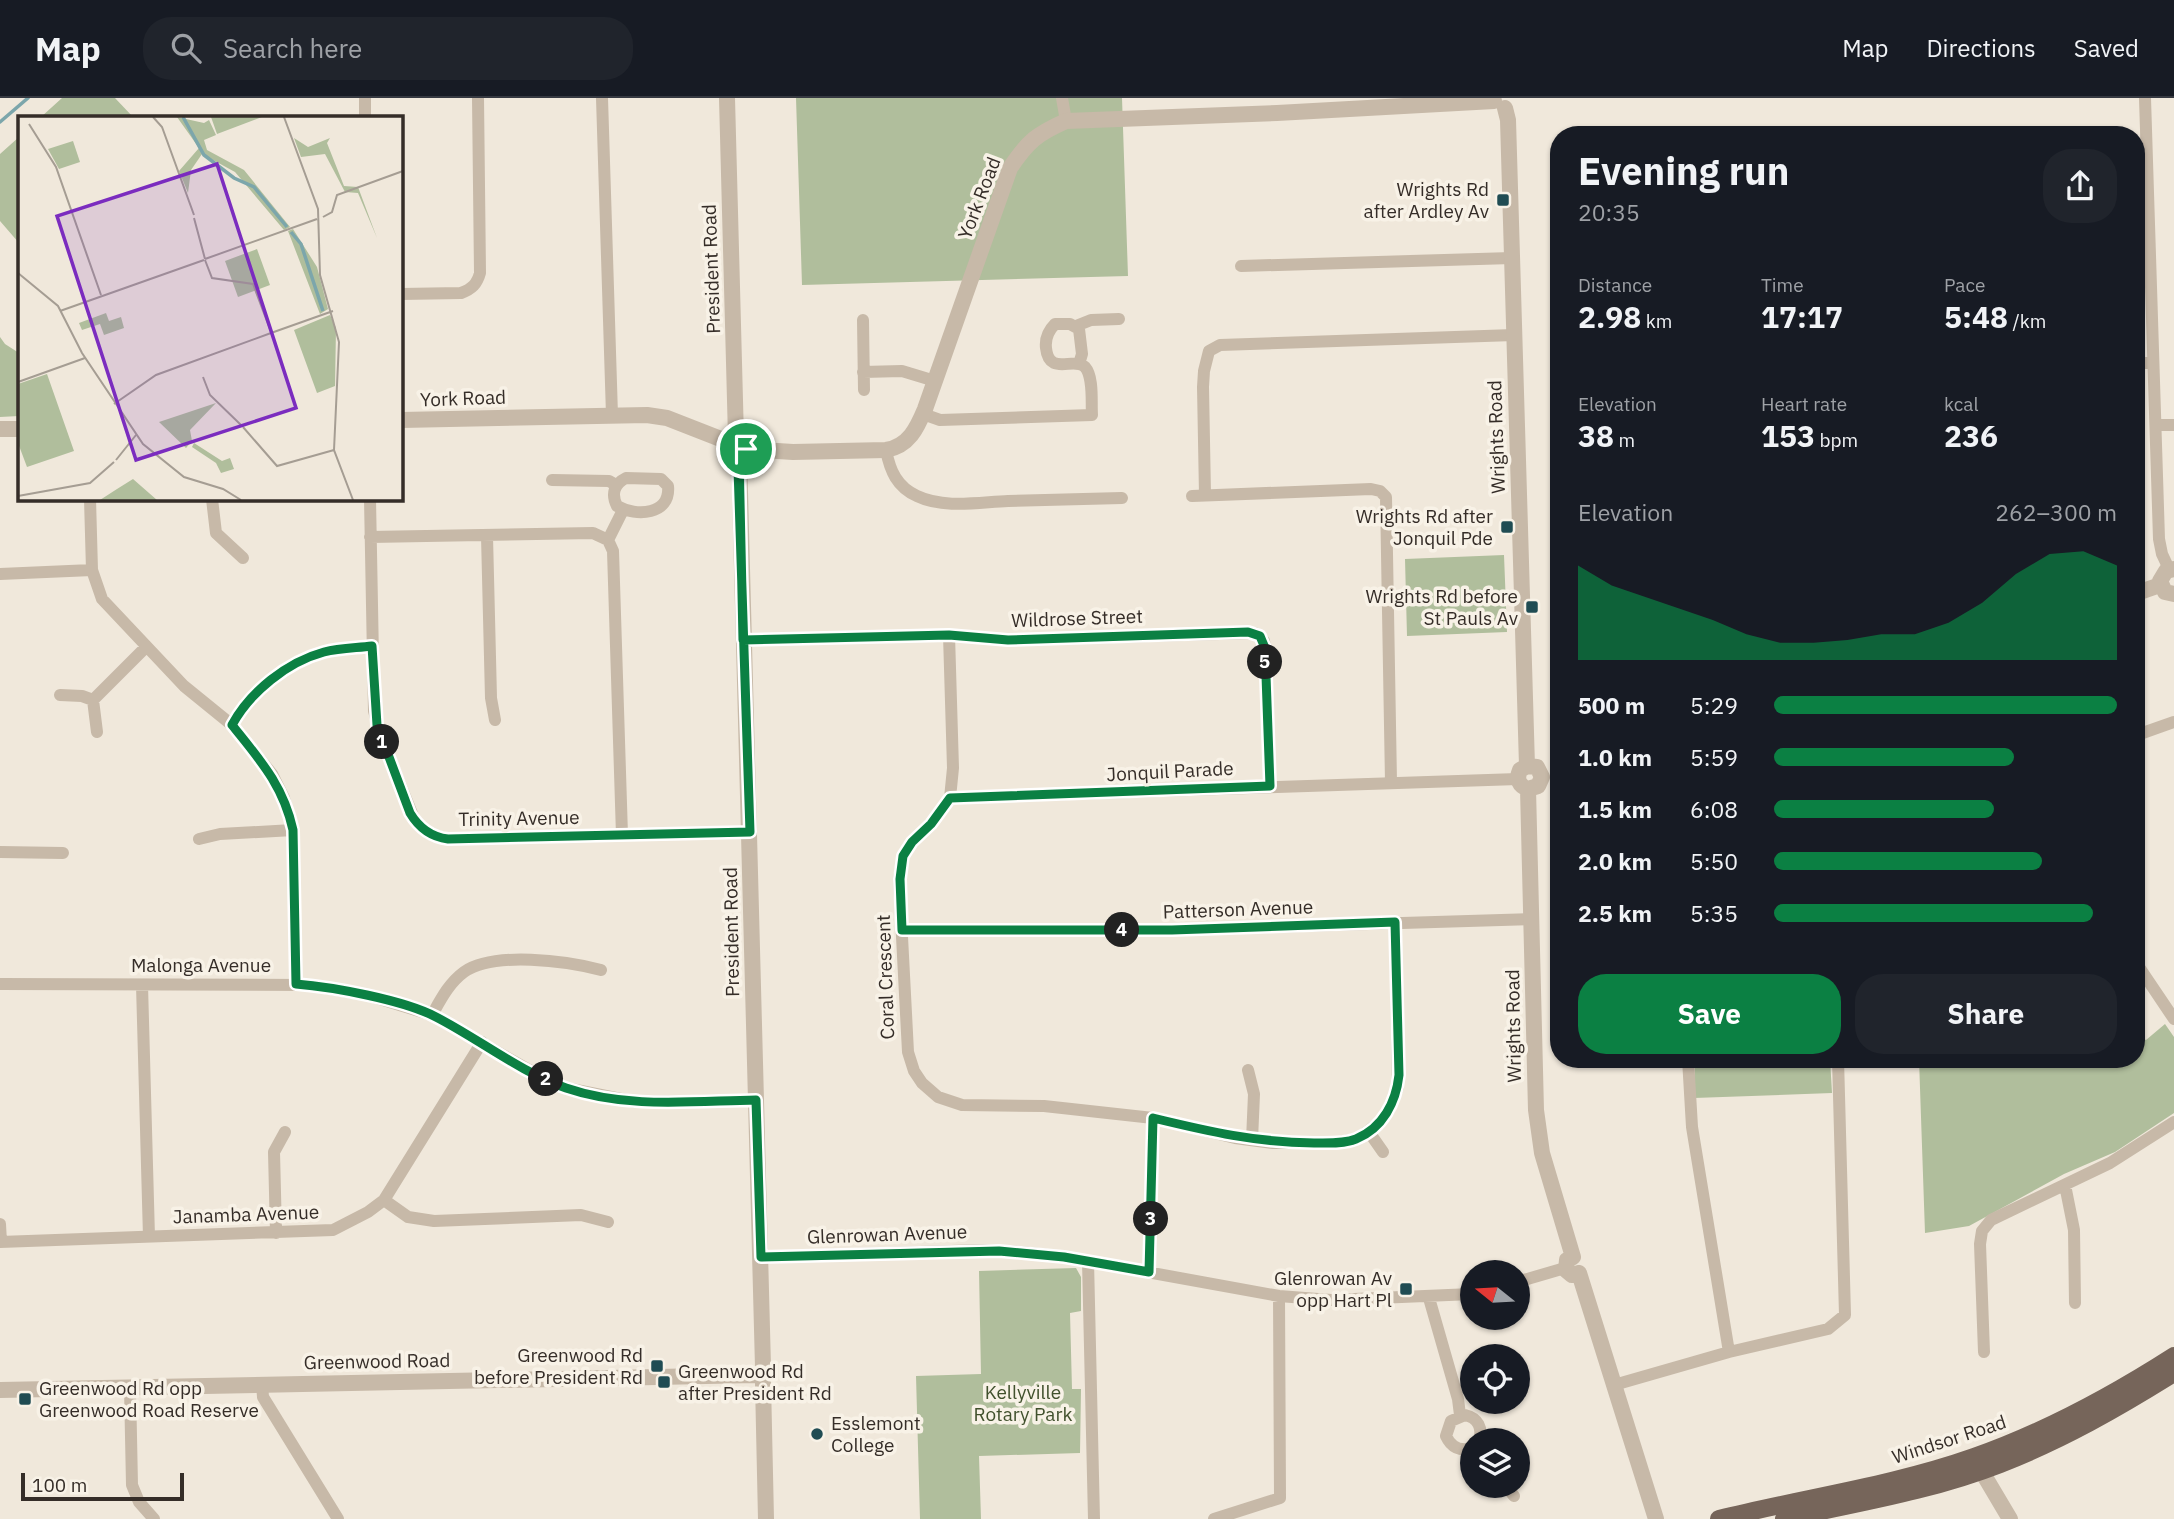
<!DOCTYPE html>
<html lang="en">
<head>
<meta charset="utf-8">
<style>
  :root { --surface:#171b24; --page:#20242c; --text:#f1f3f6; --muted:#9ea1a6; --line:#363941; --accent:#0b8043 }
  body { margin:0; font-family:"IBM Plex Sans",sans-serif; background:var(--page); color:var(--text); height:100vh; display:flex; flex-direction:column; font-size:26px; white-space:nowrap }
  * { box-sizing:border-box; margin:0 }
  p { font-size:23px; color:var(--muted) }
  .icon { flex:none; width:38px; height:38px; fill:none; stroke:currentColor; stroke-width:2; stroke-linecap:round; stroke-linejoin:round }
  .map { position:relative; flex:1; overflow:hidden }
  .drawer { position:absolute; left:1550px; top:28px; width:595px; height:942px; display:flex; flex-direction:column; background:var(--surface); border-radius:28px; box-shadow:0 2px 5px #0004 }
  .drawer>* { flex:none }
  .needle { width:46px; rotate:288deg }
  .controls { position:absolute; left:1460px; top:1162px; display:grid; gap:14px }
  .controls a { display:grid; place-items:center; width:70px; height:70px; border-radius:50%; background:var(--surface); box-shadow:0 2px 5px #0004; font-size:35px }
  .scale { position:absolute; left:21px; bottom:18px; width:163px; box-sizing:border-box; padding-left:7px; border:4px solid #352d28; border-top:0; font-size:19px; line-height:24px; white-space:nowrap; color:#352d28; -webkit-text-stroke:5px #f8f2e7; paint-order:stroke }
  .pin { position:absolute; display:grid; place-items:center; width:60px; height:60px; color:#fff; margin:-30px; border:4px solid #fff; border-radius:50%; box-shadow:0 2px 7px #0007 }
  .km { position:absolute; width:35px; height:35px; margin:-18px; border-radius:50%; background:#222; color:#fff; font-size:19px; line-height:35px; text-align:center }
  .round { display:grid; place-items:center; flex:none; width:74px; height:74px; border-radius:28px; background:var(--page) }
  .head { display:flex; align-items:center; justify-content:space-between; height:119px; padding:0 28px }
  h1 { font-size:38px; font-weight:700; line-height:52px }
  .stats { display:grid; grid-template-columns:repeat(3,1fr); gap:10px; height:119px; padding:7px 28px }
  .stats div { display:grid; align-content:center }
  .stats b { font-size:30px; font-weight:700 }
  .stats small { font-size:19px; font-weight:400 }
  .stats p { font-size:19px }
  .chart { height:196px; padding:14px 28px }
  .chart p { display:flex; justify-content:space-between }
  .chart svg { width:100%; height:126px; margin-top:7px; fill:var(--accent); opacity:.7 }
  .cta { display:flex; gap:14px; margin-top:auto; padding:14px 28px }
  .cta a { flex:1; height:80px; border-radius:28px; background:var(--accent); color:#fff; font-size:28px; font-weight:700; line-height:80px; text-align:center }
  .cta a+a { background:var(--page); color:var(--text) }
  ul { padding:0 28px; list-style:none; font-size:23px }
  li { display:grid; grid-template-columns:112px 84px 1fr; align-items:center; height:52px }
  li i { height:18px; border-radius:9px; background:var(--accent) }
  header { display:flex; align-items:center; gap:42px; box-sizing:border-box; height:98px; padding:0 35px; background:var(--surface); border-bottom:2px solid var(--line) }
  header strong { font-size:33px }
  nav { display:flex; gap:38px; margin-inline-start:auto; font-size:24px }
  .search { width:490px; height:63px; background:var(--page); display:flex; align-items:center; gap:18px; box-sizing:border-box; padding:0 24px; border-radius:28px; color:var(--muted); font-size:26px }
  .map>svg:first-child { display:block }
  .green { fill:#b0be9c }
  .lines { fill:none; stroke-linecap:round; stroke-linejoin:round }
  .stream { stroke:#7ca6ab; stroke-width:3.5 }
  .minor { stroke:#c7b9a8; stroke-width:12 }
  .tertiary { stroke:#c7b9a8; stroke-width:16 }
  .primary { stroke:#76655a; stroke-width:18 }
  .route-casing { stroke:#fff; stroke-width:14 }
  .route { stroke:#0b8043; stroke-width:9 }
  .poi-dot { fill:#204c53; stroke:#f8f2e7; stroke-width:2.5 }
  .labels { text-anchor:middle; stroke-width:7; stroke-linejoin:round; paint-order:stroke }
  .poi-label { font-size:19px; fill:#352d28; stroke:#f8f2e7; text-anchor:end }
  .street-label { font-size:19px; fill:#352d28; stroke:#f8f2e7 }
  .park-label { font-size:19px; fill:#41512d; stroke:#f8f2e7 }
  .inset-river { fill:none; stroke:#7ca6ab; stroke-width:3.5 }
  .inset-road { fill:none; stroke:#a59d93; stroke-width:2 }
  .view { fill:#7b2cbf; fill-opacity:0.15; stroke:#7b2cbf; stroke-width:3.5 }
  .inset-edge { fill:none; stroke:#352d28; stroke-width:3.5 }
</style>
</head>
<body>
<header>
<strong>Map</strong>
<div class="search"><svg class="icon" aria-label="search" viewBox="0 0 24 24"><circle cx="10" cy="10" r="6"/><path d="M15 15l6 6"/></svg>Search here</div>
<nav><a>Map</a><a>Directions</a><a>Saved</a></nav>
</header>
<div class="map">
<svg width="2174" height="1421" viewBox="0 0 2174 1421">
  <rect width="100%" height="100%" fill="#f0e8db"/>
  <!-- green -->
  <path class="green" d="M 62,0 L 115,0 L 133,19 L 41,19 Z
    M 796,0 L 1122,0 L 1128,178 L 802,187 Z
    M 19,39 L 19,145 L 0,123 L 0,56 Z
    M 0,239 L 5,246 L 19,255 L 19,318 L 0,319 Z
    M 1504,457 L 1507,534 L 1407,538 L 1405,461 Z
    M 2165,926 L 2174,939 L 2174,1015 L 2115,1054 L 2064,1076 L 1969,1128 L 1925,1135 L 1919,961 L 2137,961 L 2137,938 L 2146,942 Z
    M 1695,961 L 1830,961 L 1832,995 L 1694,1000 Z
    M 1076,1170 L 1081,1179 L 1081,1213 L 1070,1215 L 1072,1291 L 1081,1291 L 1080,1355 L 979,1358 L 981,1421 L 920,1421 L 916,1278 L 981,1276 L 979,1173 Z"/>
  <g class="lines">
    <!-- stream -->
    <path class="stream" d="M 0,24 L 28,0"/>
    <!-- minor -->
    <path class="minor" d="M 365,0 L 365,19
      M 602,0 L 612,317
      M 1062,0 L 1066,23
      M 2145,0 L 2159,441 L 2162,456 L 2169,471
      M 1241,168 L 1512,160
      M 401,196 L 461,195 C 472,191 477,186 480,175 L 478,0
      M 863,222 L 864,292
      M 1076,228 L 1091,222 L 1119,221
      M 2137,265 L 2153,265
      M 863,274 L 902,273 L 935,283
      M 923,316 L 940,322 L 1092,317 C 1091,305 1094,279 1085,269 C 1074,258 1049,279 1046,250 C 1045,241 1048,233 1055,226 L 1070,226 L 1079,231 L 1082,256 L 1079,266
      M 2156,327 L 2174,327
      M 886,352 C 890,373 897,389 917,398 C 944,411 980,404 1008,403 C 1046,402 1084,401 1122,400
      M 626,380 L 661,381 L 668,388 C 671,417 636,419 617,408 C 611,396 614,386 626,380 Z
      M 552,382 L 609,383 L 616,387
      M 1205,397 L 1203,289 L 1204,273 L 1209,253 L 1220,247 L 1514,237
      M 1192,398 L 1371,391 L 1380,393 L 1386,399 L 1391,684
      M 90,401 L 92,472 L 102,501 L 184,588 L 232,627 L 272,676 L 284,700 L 293,732 L 296,886
      M 212,401 L 216,435 L 243,460
      M 370,401 L 374,613 L 381,639 L 415,723 L 430,736 L 448,741 L 750,734
      M 487,438 L 491,600 L 495,622
      M 370,439 L 593,435 L 608,442 L 613,453 L 622,737
      M 608,442 L 623,412
      M 0,476 L 92,472
      M 949,537 L 953,670 L 950,700 L 931,726 L 912,744 L 903,758 L 899,781 L 908,954 L 914,973 L 922,985 L 938,999 L 962,1007 L 1044,1008 L 1153,1020 L 1235,1040 L 1273,1045 L 1335,1045 L 1359,1040 L 1381,1023 L 1389,1012 L 1398,989 L 1395,824
      M 743,542 L 949,537 L 1008,542 L 1255,535 L 1264,543 L 1265,549 L 1270,688
      M 60,597 L 82,598 L 93,602
      M 232,627 C 249,594 288,564 324,554 C 340,550 356,550 372,548
      M 97,634 L 93,602 L 146,549
      M 2137,637 L 2174,624
      M 950,700 L 1518,681
      M 199,741 L 220,736 L 293,732
      M 0,754 L 63,755
      M 902,832 L 1173,832 L 1532,821
      M 2137,866 L 2174,921
      M 0,886 L 308,887 L 367,897 L 432,917 L 529,972 L 566,990 L 636,1004 L 756,1002
      M 142,887 L 149,1139
      M 432,917 C 441,901 449,885 464,874 C 494,853 567,863 601,872
      M 1688,961 L 1692,1029 L 1729,1254
      M 1248,972 L 1254,996 L 1252,1042
      M 1369,1034 L 1383,1054
      M 2065,1087 L 2074,1132 L 2075,1205
      M 384,1102 L 408,1119 L 434,1123 L 581,1117 L 608,1124
      M 0,1126 L 1,1144
      M 276,1135 L 274,1054 L 285,1034
      M 0,1144 L 333,1132 L 368,1114 L 384,1102 L 482,944
      M 761,1159 L 983,1152 L 1021,1154 L 1064,1159 L 1279,1198 L 1331,1202 L 1472,1196
      M 1088,1163 L 1094,1421
      M 1149,1174 L 1153,1020
      M 1517,1184 L 1565,1170
      M 1429,1200 L 1458,1301 L 1460,1317
      M 1984,1254 L 1980,1146 L 1982,1133 L 1991,1122 L 2110,1065 L 2174,1024
      M 262,1286 L 263,1299 L 338,1421
      M 1614,1287 L 1729,1254 L 1828,1231 L 1845,1217 L 1838,961
      M 130,1290 L 132,1387 L 139,1404 L 154,1421
      M 1472,1350 C 1460,1354 1451,1349 1446,1338 L 1451,1323 L 1465,1317 C 1478,1320 1483,1330 1479,1342
      M 1506,1388 L 1514,1398
      M 1214,1421 L 1280,1400 L 1279,1198"/>
    <!-- tertiary -->
    <path class="tertiary" d="M 727,0 L 736,340
      M 1505,10 L 1508,22 L 1527,668
      M 401,322 L 647,317 L 667,320 L 731,345
      M 0,331 L 19,331
      M 746,351 L 793,354 L 886,352 C 909,348 917,330 925,311 L 1010,70 C 1028,43 1037,36 1066,23 L 1277,15 L 1494,3
      M 739,356 L 763,1269
      M 2174,471 L 2166,473 L 2160,483 L 2165,494 L 2174,496
      M 2137,495 L 2160,487
      M 1527,668 L 1537,669 L 1542,679 L 1538,688 L 1528,691
      M 1527,668 L 1520,672 C 1516,681 1519,688 1528,691
      M 1528,691 L 1536,1012 L 1542,1055 L 1573,1159
      M 1573,1159 L 1567,1162 L 1566,1172 L 1572,1177 L 1579,1175
      M 1579,1175 L 1656,1421
      M 763,1285 L 766,1421
      M 0,1292 L 755,1277
      M 1975,1362 L 2010,1421"/>
    <!-- primary -->
    <path class="primary" d="M 1719,1421 C 1803,1400 1892,1388 1974,1359 C 2045,1334 2110,1299 2174,1258
      M 1784,1421 C 1856,1405 1931,1393 2000,1366 C 2062,1342 2118,1310 2174,1275"/>
  </g>
  <g class="lines">
    <defs>
      <path id="route" d="M 746,351 L 739,356 L 738,370 L 750,734 L 448,741 C 431,739 419,730 410,715 L 377,627 L 372,548 C 356,550 340,550 324,554 C 287,564 250,594 232,627 C 260,662 283,687 293,732 L 296,886 C 333,889 404,902 436,919 C 479,941 520,974 566,990 C 627,1011 693,1003 756,1002 L 761,1159 L 999,1153 L 1064,1159 L 1149,1174 L 1153,1020 C 1211,1034 1254,1044 1314,1045 C 1328,1045 1343,1046 1356,1041 C 1383,1030 1396,1004 1399,977 L 1395,824 L 1172,832 L 902,832 L 900,781 L 903,758 L 912,744 L 931,726 L 950,700 L 1270,688 L 1265,550 L 1260,538 L 1248,534 L 1008,542 L 949,537 L 743,542 L 739,356 L 732,353 L 731,345 L 734,341 L 741,341 L 746,346 L 746,351"/>
    </defs>
    <!-- route casing -->
    <use href="#route" class="route-casing"/>
    <!-- route -->
    <use href="#route" class="route"/>
  </g>
  <!-- markers -->
  <g class="poi-dot">
    <rect x="1496" y="95" width="14" height="14" rx="3.5"/>
    <rect x="1500" y="422" width="14" height="14" rx="3.5"/>
    <rect x="1525" y="502" width="14" height="14" rx="3.5"/>
    <rect x="1399" y="1184" width="14" height="14" rx="3.5"/>
    <rect x="650" y="1261" width="14" height="14" rx="3.5"/>
    <rect x="657" y="1277" width="14" height="14" rx="3.5"/>
    <rect x="18" y="1294" width="14" height="14" rx="3.5"/>
    <circle cx="817" cy="1336" r="7"/>
  </g>
  <g class="labels">
    <!-- poi labels -->
    <g class="poi-label">
      <text x="1489" y="98">Wrights Rd<tspan x="1489" dy="22">after Ardley Av</tspan></text>
      <text x="1493" y="425">Wrights Rd after<tspan x="1493" dy="22">Jonquil Pde</tspan></text>
      <text x="1518" y="505">Wrights Rd before<tspan x="1518" dy="22">St Pauls Av</tspan></text>
      <text x="1392" y="1187">Glenrowan Av<tspan x="1392" dy="22">opp Hart Pl</tspan></text>
      <text x="643" y="1264">Greenwood Rd<tspan x="643" dy="22">before President Rd</tspan></text>
      <text x="678" y="1280" text-anchor="start">Greenwood Rd<tspan x="678" dy="22">after President Rd</tspan></text>
      <text x="39" y="1297" text-anchor="start">Greenwood Rd opp<tspan x="39" dy="22">Greenwood Road Reserve</tspan></text>
      <text x="831" y="1332" text-anchor="start">Esslemont<tspan x="831" dy="22">College</tspan></text>
    </g>
    <!-- street labels -->
    <g class="street-label">
      <text transform="translate(979 100) rotate(-69)" y="7">York Road</text>
      <text transform="translate(711 171) rotate(-92)" y="7">President Road</text>
      <text transform="translate(463 300) rotate(-2)" y="7">York Road</text>
      <text transform="translate(1496 339) rotate(-92)" y="7">Wrights Road</text>
      <text transform="translate(1077 520) rotate(-2)" y="7">Wildrose Street</text>
      <text transform="translate(1170 673) rotate(-3)" y="7">Jonquil Parade</text>
      <text transform="translate(519 720) rotate(-1)" y="7">Trinity Avenue</text>
      <text transform="translate(1238 811) rotate(-2)" y="7">Patterson Avenue</text>
      <text transform="translate(731 834) rotate(-91)" y="7">President Road</text>
      <text x="201" y="874">Malonga Avenue</text>
      <text transform="translate(885 879) rotate(-92)" y="7">Coral Crescent</text>
      <text transform="translate(1513 928) rotate(-91)" y="7">Wrights Road</text>
      <text transform="translate(246 1116) rotate(-2)" y="7">Janamba Avenue</text>
      <text transform="translate(887 1136) rotate(-2)" y="7">Glenrowan Avenue</text>
      <text transform="translate(377 1263) rotate(-1)" y="7">Greenwood Road</text>
      <text transform="translate(1949 1341) rotate(-18)" y="7">Windsor Road</text>
    </g>
    <!-- park labels -->
    <g class="park-label">
      <text x="1023" y="1301">Kellyville<tspan x="1023" dy="22">Rotary Park</tspan></text>
    </g>
  </g>
  <!-- overview -->
  <g transform="translate(18 18)">
    <rect width="385" height="385" fill="#f0e8db"/>
    <path d="M 159,1 L 186,7 L 191,4 L 198,19 L 186,24 L 189,34 L 226,54 L 272,111 L 266,114 L 217,56 L 184,38 L 173,54 L 170,77 L 161,55 L 181,32 ZM 179,1 L 244,1 L 199,18 L 193,1 ZM 276,22 L 290,31 L 312,22 L 309,27 L 326,70 L 340,71 L 359,122 L 340,77 L 327,76 L 307,38 L 283,41 ZM 55,25 L 62,46 L 41,53 L 30,33 ZM 275,113 L 299,151 L 310,193 L 302,198 L 270,115 ZM 239,133 L 252,169 L 220,181 L 207,145 ZM 88,197 L 91,205 L 103,201 L 106,212 L 86,219 L 82,208 L 64,214 L 61,207 ZM 312,199 L 318,212 L 317,270 L 299,277 L 276,214 ZM 29,258 L 56,335 L 9,351 L 0,327 L 0,268 ZM 198,287 L 172,314 L 174,325 L 168,332 L 141,306 ZM 176,327 L 204,345 L 212,342 L 216,353 L 203,357 L 198,347 L 174,331 ZM 115,363 L 139,384 L 82,384 L 99,373 Z" fill="#b0be9c"/>
    <path class="inset-river" d="M 165,1 L 186,39 L 216,62 L 236,71 L 269,111M 273,116 L 283,128 L 305,195"/>
    <path class="inset-road" d="M 135,1 L 144,11 L 176,99M 266,1 L 300,93 L 302,159 L 321,226 L 316,334 L 335,384M 11,8 L 38,51 L 83,179M 305,101 L 314,96 L 319,79 L 385,55M 176,102 L 187,143M 187,143 L 299,103M 187,144 L 194,162 L 235,168 L 253,216M 0,157 L 40,190 L 64,237 L 125,328 L 166,361 L 205,373 L 223,384M 42,195 L 186,144M 253,217 L 315,195M 185,261 L 192,279 L 223,309M 0,266 L 67,242M 96,288 L 138,259 L 253,217M 225,311 L 259,350 L 316,334M 98,344 L 118,319M 0,380 L 72,367 L 96,346"/>
    <path class="view" d="M 199,48 L 278,292 L 118,344 L 39,100 Z"/>
    <rect width="385" height="385" class="inset-edge"/>
  </g>
</svg>
<div class="controls">
<a><svg class="needle" viewBox="-14 -14 28 28"><path d="M0-13l5 13h-10z" fill="#e53935"/><path d="M0 13l5-13h-10z" fill="#9ea1a6"/></svg></a>
<a><svg class="icon" aria-label="locate" viewBox="0 0 24 24"><circle cx="12" cy="12" r="6"/><path d="M12 2v4M12 18v4M2 12h4M18 12h4"/></svg></a>
<a><svg class="icon" aria-label="layers" viewBox="0 0 24 24"><path d="M12 4l9 5-9 5-9-5zM3 14l9 5 9-5"/></svg></a>
</div>
<div class="scale">100 m</div>
<div class="pin" style="left:746px;top:351px;background:#1e9e55"><svg class="icon" aria-label="arrive" viewBox="0 0 24 24"><path d="M6 21V4h12l-3 4 3 4H6"/></svg></div>
<b class="km" style="left:382px;top:644px">1</b>
<b class="km" style="left:546px;top:981px">2</b>
<b class="km" style="left:1151px;top:1121px">3</b>
<b class="km" style="left:1122px;top:832px">4</b>
<b class="km" style="left:1265px;top:564px">5</b>
<section class="drawer">
<div class="head"><div><h1>Evening run</h1><p>20:35</p></div><a class="round"><svg class="icon" aria-label="share" viewBox="0 0 24 24"><path d="M12 15V3M7 8l5-5 5 5M5 13v7h14v-7"/></svg></a></div>
<div class="stats">
<div><p>Distance</p><b>2.98<small> km</small></b></div>
<div><p>Time</p><b>17:17</b></div>
<div><p>Pace</p><b>5:48<small> /km</small></b></div>
</div>
<div class="stats">
<div><p>Elevation</p><b>38<small> m</small></b></div>
<div><p>Heart rate</p><b>153<small> bpm</small></b></div>
<div><p>kcal</p><b>236</b></div>
</div>
<div class="chart"><p><span>Elevation</span>262–300 m</p>
<svg viewBox="0 0 160 44" preserveAspectRatio="none"><path d="M0 44V11L10 18L20 22L30 26L40 30L50 35L60 38L70 38L80 37L90 35L100 35L110 31L120 24L130 14L140 7L150 6L160 11V44z"/></svg>
</div>
<ul>
<li><b>500 m</b>5:29<i style="width:100%"></i></li>
<li><b>1.0 km</b>5:59<i style="width:70%"></i></li>
<li><b>1.5 km</b>6:08<i style="width:64%"></i></li>
<li><b>2.0 km</b>5:50<i style="width:78%"></i></li>
<li><b>2.5 km</b>5:35<i style="width:93%"></i></li>
</ul>
<div class="cta"><a>Save</a><a>Share</a></div>
</section>
</div>
</body>
</html>
